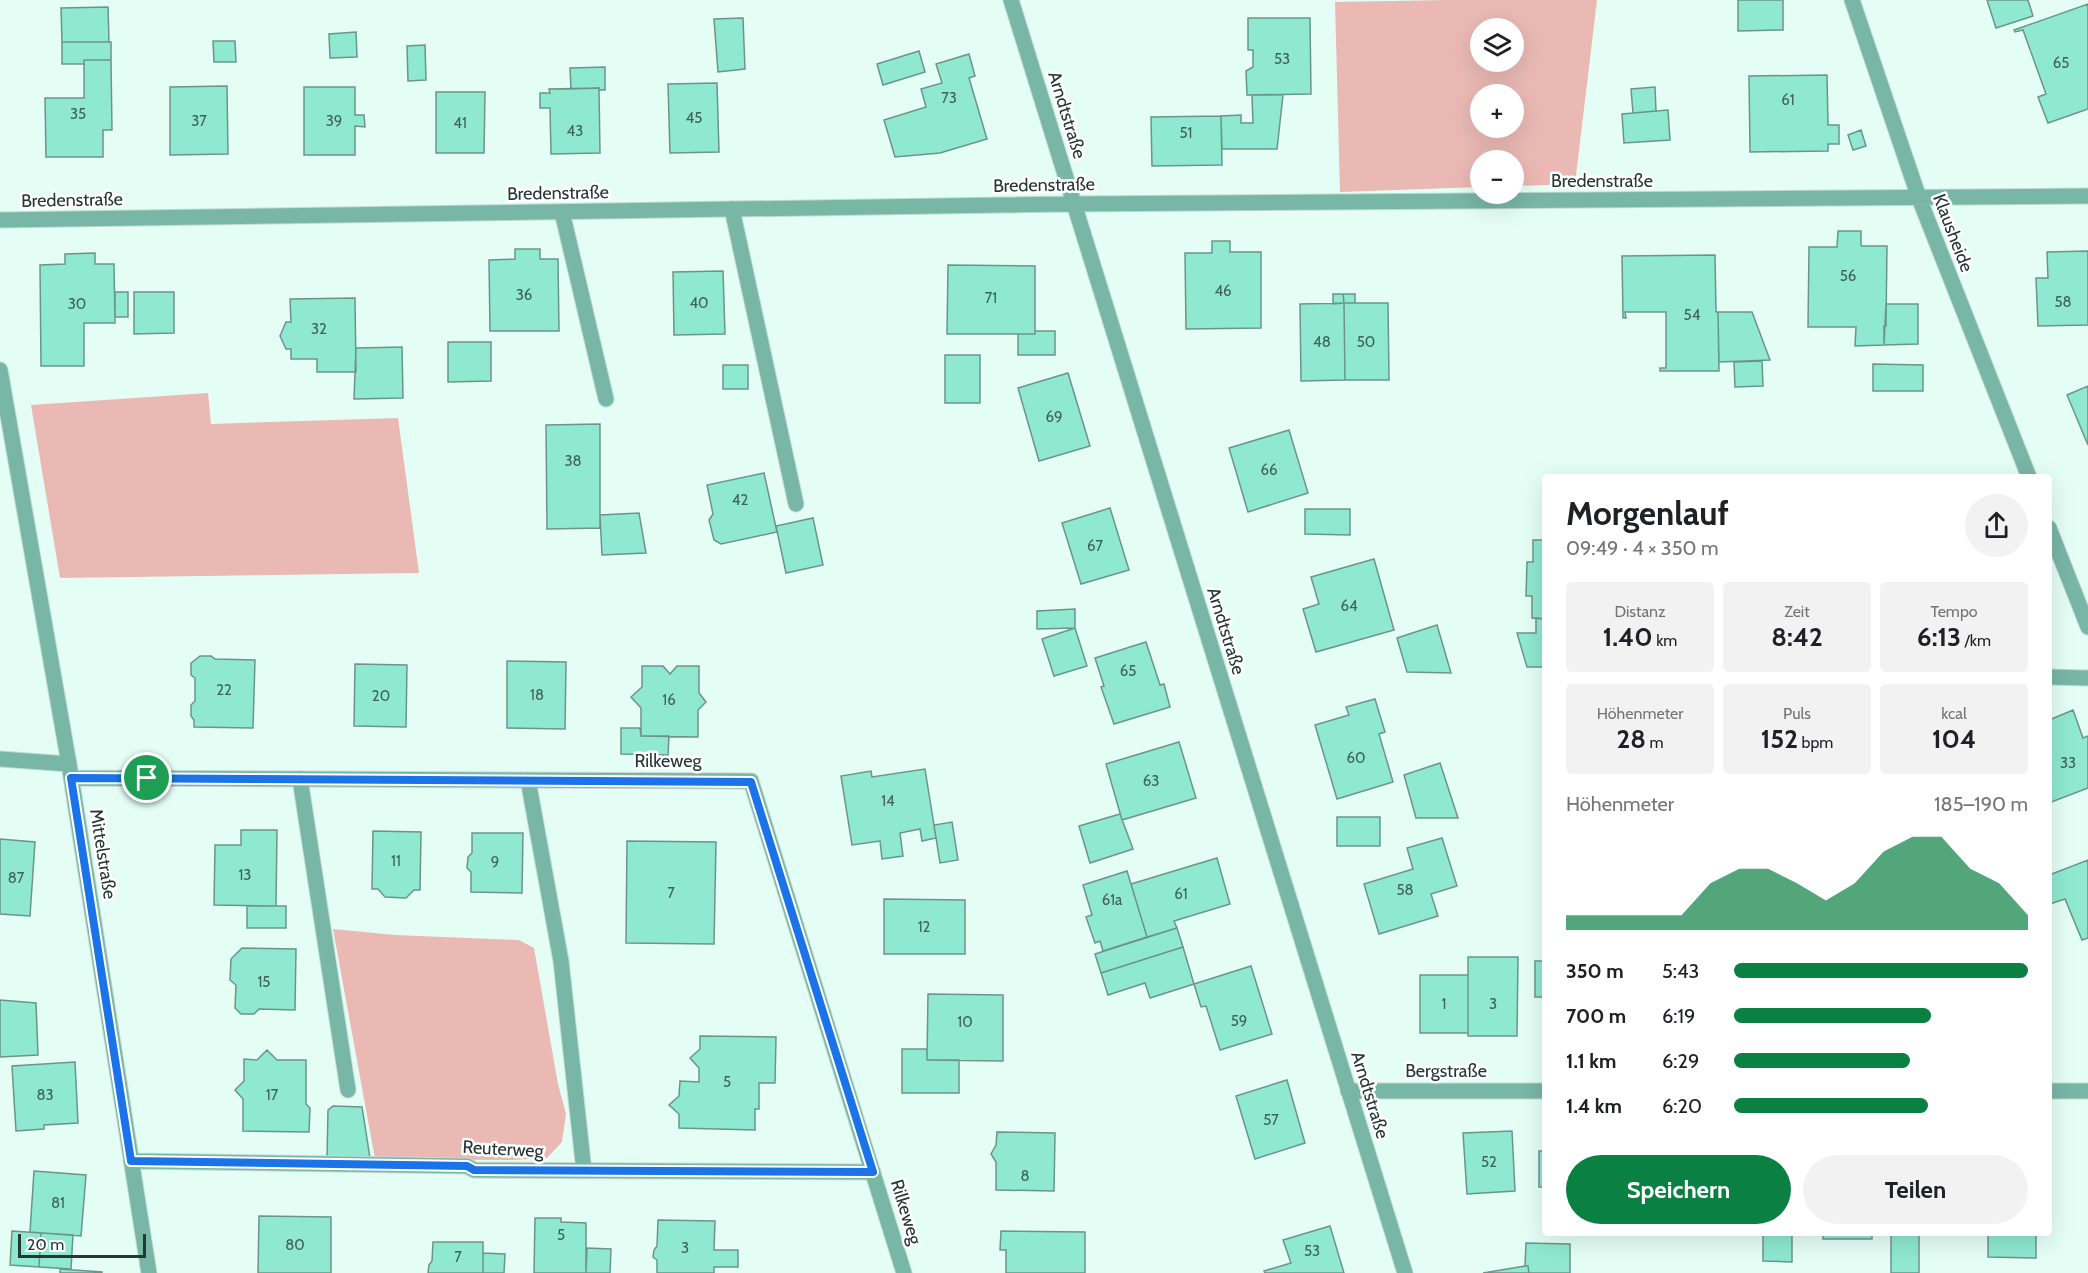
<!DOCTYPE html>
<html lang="de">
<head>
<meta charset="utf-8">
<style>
  :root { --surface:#fff; --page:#f2f2f2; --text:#202124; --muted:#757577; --accent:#0b8043 }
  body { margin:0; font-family:Cabin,sans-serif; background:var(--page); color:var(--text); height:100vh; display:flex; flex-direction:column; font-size:22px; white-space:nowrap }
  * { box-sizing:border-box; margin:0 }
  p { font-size:20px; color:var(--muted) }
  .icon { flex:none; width:33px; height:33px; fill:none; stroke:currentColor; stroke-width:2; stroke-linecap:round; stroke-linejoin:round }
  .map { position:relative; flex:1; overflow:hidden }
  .sheet { position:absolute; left:1542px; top:474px; width:510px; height:762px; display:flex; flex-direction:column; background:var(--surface); border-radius:6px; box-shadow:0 6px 24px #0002 }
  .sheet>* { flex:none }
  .controls { position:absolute; left:1470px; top:18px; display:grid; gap:12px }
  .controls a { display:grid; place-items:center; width:54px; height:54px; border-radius:50%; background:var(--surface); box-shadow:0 6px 24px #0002; font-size:30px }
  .scale { position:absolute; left:18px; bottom:15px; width:128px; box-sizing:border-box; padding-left:6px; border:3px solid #253732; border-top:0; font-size:16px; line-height:21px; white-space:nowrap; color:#253732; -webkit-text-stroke:4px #fff; paint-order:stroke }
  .pin { position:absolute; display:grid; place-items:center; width:51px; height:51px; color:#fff; margin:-26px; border:3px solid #fff; border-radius:50%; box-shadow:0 2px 6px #0007 }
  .round { display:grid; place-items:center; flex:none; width:63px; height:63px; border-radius:32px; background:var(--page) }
  .head { display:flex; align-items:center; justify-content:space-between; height:102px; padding:0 24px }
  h1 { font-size:33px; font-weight:700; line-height:45px }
  .stats { display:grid; grid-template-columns:repeat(3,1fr); gap:9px; height:102px; padding:6px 24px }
  .stats div { display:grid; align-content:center; border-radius:6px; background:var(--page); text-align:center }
  .stats b { font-size:26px; font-weight:700 }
  .stats small { font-size:16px; font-weight:400 }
  .stats p { font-size:16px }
  .chart { height:168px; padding:12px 24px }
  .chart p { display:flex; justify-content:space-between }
  .chart svg { width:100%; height:108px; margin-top:6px; fill:var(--accent); opacity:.7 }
  .cta { display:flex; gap:12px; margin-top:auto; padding:12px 24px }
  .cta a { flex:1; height:69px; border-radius:36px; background:var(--accent); color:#fff; font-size:24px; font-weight:700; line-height:69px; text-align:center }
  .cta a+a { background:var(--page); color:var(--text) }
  ul { padding:0 24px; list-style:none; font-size:20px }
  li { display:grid; grid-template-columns:96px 72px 1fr; align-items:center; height:45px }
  li i { height:15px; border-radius:8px; background:var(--accent) }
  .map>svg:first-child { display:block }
  .green { fill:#eab9b4; fill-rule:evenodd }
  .building { fill:#8fe8d0; stroke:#6c9589; stroke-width:1.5 }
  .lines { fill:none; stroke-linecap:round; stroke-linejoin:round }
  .service-casing { stroke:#c2dad3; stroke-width:17 }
  .minor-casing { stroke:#c2dad3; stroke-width:17 }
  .service { stroke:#78b6a5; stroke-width:15 }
  .minor { stroke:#78b6a5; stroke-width:15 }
  .route-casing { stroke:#fff; stroke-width:12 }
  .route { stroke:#1a73e8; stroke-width:8 }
  .labels { text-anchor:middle; stroke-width:5; stroke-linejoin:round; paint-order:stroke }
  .number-label { font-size:15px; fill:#40635a }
  .street-label { font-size:18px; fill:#253732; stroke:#fff }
</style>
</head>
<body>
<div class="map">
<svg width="2088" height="1273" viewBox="0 0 2088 1273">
  <rect width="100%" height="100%" fill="#e4fef6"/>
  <!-- green -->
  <path class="green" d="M 1448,0 L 1597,0 L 1575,184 L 1514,186 L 1514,160 L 1480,160 L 1480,187 L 1340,192 L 1335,2 ZM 1480,28 L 1514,28 L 1514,62 L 1480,62 ZM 1480,94 L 1514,94 L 1514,128 L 1480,128 Z
    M 208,393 L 211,424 L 398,418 L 419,573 L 60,578 L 31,405 Z
    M 333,929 L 395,935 L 519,940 L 534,948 L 558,1084 L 566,1114 L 562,1142 L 547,1158 L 513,1160 L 375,1159 Z"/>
  <!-- building -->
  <path class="building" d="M 1738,0 L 1783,0 L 1783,30 L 1738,31 Z
    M 1987,0 L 2028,0 L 2033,16 L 1996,28 Z
    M 2088,4 L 2088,109 L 2048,123 L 2038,97 L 2046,94 L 2023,30 L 2015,32 L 2014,30 Z
    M 108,7 L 109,42 L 62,42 L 61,8 Z
    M 743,18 L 745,69 L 718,72 L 714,19 Z
    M 1248,18 L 1310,18 L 1311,94 L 1247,95 L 1246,71 L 1253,67 L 1253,50 L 1248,50 Z
    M 356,32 L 357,57 L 330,58 L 329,34 Z
    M 213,41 L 235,41 L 236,62 L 214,62 Z
    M 62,42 L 111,42 L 111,60 L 84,60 L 84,64 L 62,64 Z
    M 425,45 L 426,80 L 408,81 L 407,46 Z
    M 919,51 L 925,72 L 883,85 L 877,64 Z
    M 969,54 L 975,76 L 969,78 L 987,139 L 940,153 L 895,157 L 884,120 L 926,107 L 921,89 L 942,83 L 936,64 Z
    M 84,60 L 111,60 L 112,130 L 103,130 L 103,157 L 46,157 L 45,98 L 84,98 Z
    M 605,67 L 605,90 L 599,90 L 599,88 L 571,89 L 570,68 Z
    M 1827,75 L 1828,125 L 1839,125 L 1839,144 L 1828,144 L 1828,151 L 1750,152 L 1749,76 Z
    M 717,83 L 719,152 L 670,153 L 668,84 Z
    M 227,86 L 228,154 L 170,155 L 170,87 Z
    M 304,87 L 355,87 L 355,115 L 364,115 L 365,127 L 355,126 L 355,155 L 304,155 Z
    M 1655,87 L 1656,111 L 1633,113 L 1631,89 Z
    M 599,88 L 600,153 L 551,154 L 550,108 L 540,108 L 540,93 L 550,93 L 549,89 Z
    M 436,92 L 485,92 L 484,153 L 436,153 Z
    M 1252,95 L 1283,95 L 1277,149 L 1222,149 L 1221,116 L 1241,115 L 1241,123 L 1253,123 Z
    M 1668,110 L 1670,140 L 1624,143 L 1622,114 Z
    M 1221,116 L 1222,165 L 1152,166 L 1151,117 Z
    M 1861,130 L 1866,146 L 1853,150 L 1848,135 Z
    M 1838,231 L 1861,231 L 1861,245 L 1862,246 L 1887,246 L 1886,326 L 1884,326 L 1884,345 L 1855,346 L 1856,327 L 1808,327 L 1809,247 L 1837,247 Z
    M 1212,241 L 1230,241 L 1230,252 L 1261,252 L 1261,328 L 1186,329 L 1185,253 L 1212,253 Z
    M 515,249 L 540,249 L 540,259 L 558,259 L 559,331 L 490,331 L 489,260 L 515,259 Z
    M 2088,251 L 2088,325 L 2038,326 L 2036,278 L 2048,278 L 2047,252 Z
    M 95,253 L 95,264 L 114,264 L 115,323 L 84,323 L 84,366 L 41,366 L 40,265 L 65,264 L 65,254 Z
    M 1715,255 L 1716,312 L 1718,312 L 1719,371 L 1660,371 L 1660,368 L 1666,368 L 1666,312 L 1625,312 L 1626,318 L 1623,318 L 1622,256 Z
    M 948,265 L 1035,266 L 1035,334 L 947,334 Z
    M 723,271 L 725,334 L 674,335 L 673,272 Z
    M 115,292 L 128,292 L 128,317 L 115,317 Z
    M 134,292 L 174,292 L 174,333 L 134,334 Z
    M 1333,294 L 1343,294 L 1344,303 L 1333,304 Z
    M 1343,294 L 1355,294 L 1355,303 L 1344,303 Z
    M 355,298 L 356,372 L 317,372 L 317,359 L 291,359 L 291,349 L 286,349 L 280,336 L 286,322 L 291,322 L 290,299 Z
    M 1344,303 L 1345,380 L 1301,381 L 1300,304 Z
    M 1344,303 L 1388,303 L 1389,380 L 1345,380 Z
    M 1886,304 L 1918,304 L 1918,344 L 1884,345 Z
    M 1718,312 L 1752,312 L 1770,360 L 1719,362 Z
    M 1035,331 L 1055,331 L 1055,355 L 1018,355 L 1018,334 L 1035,334 Z
    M 448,342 L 491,342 L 491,381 L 448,382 Z
    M 402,347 L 403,398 L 354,399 L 356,348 Z
    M 945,355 L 980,355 L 980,403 L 945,403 Z
    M 1762,361 L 1763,386 L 1735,387 L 1734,362 Z
    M 1873,364 L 1923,365 L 1923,391 L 1873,391 Z
    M 723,365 L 748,365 L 748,389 L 723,389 Z
    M 1068,373 L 1090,446 L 1039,461 L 1018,388 Z
    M 2088,386 L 2088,445 L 2067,395 Z
    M 600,424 L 600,528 L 547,529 L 546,425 Z
    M 1289,430 L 1308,493 L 1248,512 L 1229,448 Z
    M 764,473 L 777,532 L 721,544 L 714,540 L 709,520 L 713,514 L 707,485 Z
    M 1110,508 L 1129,570 L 1081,584 L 1062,523 Z
    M 1305,509 L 1350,509 L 1350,535 L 1305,534 Z
    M 639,513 L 646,553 L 602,555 L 600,515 Z
    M 813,518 L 823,565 L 786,573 L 776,526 Z
    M 1533,540 L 1545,540 L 1545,619 L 1532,618 L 1532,596 L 1526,596 L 1527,562 L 1533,562 Z
    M 1374,559 L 1394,630 L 1316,652 L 1303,609 L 1319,604 L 1311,577 Z
    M 1075,609 L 1075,628 L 1037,629 L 1037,611 Z
    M 1536,618 L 1545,619 L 1545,667 L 1527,667 L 1517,633 L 1536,633 Z
    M 1437,625 L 1451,673 L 1407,672 L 1397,638 Z
    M 1075,628 L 1087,666 L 1054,676 L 1042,639 Z
    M 1146,642 L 1160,685 L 1164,684 L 1170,707 L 1114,724 L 1101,687 L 1104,686 L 1095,658 Z
    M 200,656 L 211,656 L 215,659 L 255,660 L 253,728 L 194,727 L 194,720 L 191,716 L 191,705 L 195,701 L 195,678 L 191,675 L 191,663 Z
    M 507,661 L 566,662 L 565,729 L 507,728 Z
    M 355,664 L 407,665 L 406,727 L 354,726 Z
    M 642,666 L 663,666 L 670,674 L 677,666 L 699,666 L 699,693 L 706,702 L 698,710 L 698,737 L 641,736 L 641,708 L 631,697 L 642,687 Z
    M 1375,699 L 1385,732 L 1379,734 L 1393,782 L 1337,799 L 1315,725 L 1349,715 L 1346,707 Z
    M 2073,710 L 2083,738 L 2088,736 L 2088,788 L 2049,803 L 2049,720 Z
    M 621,728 L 640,728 L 641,736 L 669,736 L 668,755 L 621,754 Z
    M 1179,742 L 1196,798 L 1122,820 L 1106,764 Z
    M 1440,763 L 1458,818 L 1416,818 L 1404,775 Z
    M 925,769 L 936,838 L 922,841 L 920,829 L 900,833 L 903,856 L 882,859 L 880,841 L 852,845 L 841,776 L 871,771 L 872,777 Z
    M 1120,814 L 1133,849 L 1090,863 L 1079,826 Z
    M 1337,817 L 1380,817 L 1380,846 L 1337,846 Z
    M 952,822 L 958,860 L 940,863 L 934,825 Z
    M 241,830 L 277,830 L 276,906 L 214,905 L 215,845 L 241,845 Z
    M 373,831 L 421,832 L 420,890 L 414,890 L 406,898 L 385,897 L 378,889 L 372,889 Z
    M 472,833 L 523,833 L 522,893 L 471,892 L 471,872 L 467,868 L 468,857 L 472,853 Z
    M 1442,838 L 1457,886 L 1431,894 L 1438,916 L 1379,934 L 1364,884 L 1413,869 L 1407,848 Z
    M 0,839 L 35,842 L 30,916 L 0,914 Z
    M 627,841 L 716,842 L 714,944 L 626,943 Z
    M 1217,858 L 1230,904 L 1174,921 L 1177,928 L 1147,937 L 1131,884 Z
    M 2088,860 L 2088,938 L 2082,940 L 2065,899 L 2050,904 L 2049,875 Z
    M 1127,871 L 1147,937 L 1103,951 L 1100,941 L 1095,943 L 1086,917 L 1092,915 L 1083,885 Z
    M 884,899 L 965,900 L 965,954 L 884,954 Z
    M 247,906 L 286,906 L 286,928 L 247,928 Z
    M 1177,928 L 1183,947 L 1101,973 L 1095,954 Z
    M 1183,947 L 1194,984 L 1150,998 L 1145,983 L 1108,995 L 1101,973 Z
    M 242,948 L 296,949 L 295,1010 L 259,1009 L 254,1014 L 241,1014 L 235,1008 L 236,985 L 230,980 L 231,959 Z
    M 1468,957 L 1518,957 L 1517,1036 L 1468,1036 Z
    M 1535,961 L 1545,961 L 1545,997 L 1535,997 Z
    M 1251,966 L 1272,1034 L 1220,1050 L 1206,1006 L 1201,1007 L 1194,984 Z
    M 1420,975 L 1468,975 L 1468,1033 L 1420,1033 Z
    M 928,994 L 1003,995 L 1003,1061 L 927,1060 Z
    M 0,1000 L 36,1003 L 38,1055 L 0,1057 Z
    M 700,1036 L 776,1037 L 775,1083 L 759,1083 L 759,1109 L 755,1109 L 755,1130 L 679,1128 L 679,1114 L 669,1105 L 679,1096 L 680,1081 L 699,1082 L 699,1068 L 690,1058 L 700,1049 Z
    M 902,1049 L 927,1049 L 927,1060 L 959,1060 L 959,1093 L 902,1093 Z
    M 267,1050 L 277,1060 L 306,1060 L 306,1104 L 310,1108 L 309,1132 L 243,1131 L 243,1099 L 235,1090 L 244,1081 L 244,1059 L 257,1060 Z
    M 75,1062 L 78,1123 L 44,1125 L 44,1129 L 16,1131 L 12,1066 Z
    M 1287,1080 L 1305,1143 L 1255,1159 L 1236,1096 Z
    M 333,1106 L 362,1107 L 370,1158 L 327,1157 L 328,1110 Z
    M 1512,1131 L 1515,1191 L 1467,1194 L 1463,1133 Z
    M 997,1132 L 1055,1133 L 1054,1191 L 996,1190 L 996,1162 L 991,1154 L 996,1145 Z
    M 1539,1151 L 1545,1151 L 1545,1187 L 1539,1187 Z
    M 34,1171 L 86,1175 L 81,1236 L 30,1232 Z
    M 259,1216 L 331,1217 L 331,1273 L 258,1273 Z
    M 535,1218 L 561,1218 L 561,1222 L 586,1223 L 586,1273 L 534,1273 Z
    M 658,1220 L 715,1221 L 714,1250 L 738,1250 L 738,1267 L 714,1267 L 714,1273 L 657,1273 L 657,1260 L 653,1257 L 654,1250 L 657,1246 Z
    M 1330,1226 L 1344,1273 L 1265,1273 L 1264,1271 L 1291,1263 L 1283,1240 Z
    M 12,1231 L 41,1233 L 39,1267 L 10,1265 Z
    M 1001,1231 L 1085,1232 L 1085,1273 L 1006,1273 L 1006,1250 L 1000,1250 Z
    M 41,1233 L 73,1235 L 71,1269 L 39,1267 Z
    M 1763,1233 L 1792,1233 L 1792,1262 L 1763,1261 Z
    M 1823,1233 L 1872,1233 L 1872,1239 L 1823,1239 Z
    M 1891,1233 L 1919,1233 L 1919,1273 L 1891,1273 Z
    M 1988,1233 L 2036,1233 L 2036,1258 L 1988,1257 Z
    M 433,1242 L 483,1242 L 483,1273 L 428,1273 L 429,1265 L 432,1261 Z
    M 1526,1243 L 1570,1244 L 1570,1273 L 1529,1273 L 1528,1266 L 1525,1266 Z
    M 587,1248 L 611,1249 L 610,1273 L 586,1273 Z
    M 483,1253 L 505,1254 L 504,1273 L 483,1273 Z
    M 1525,1266 L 1528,1266 L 1529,1273 L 1483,1273 Z
    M 60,1269 L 102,1272 L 102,1273 L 60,1273 Z"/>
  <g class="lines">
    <defs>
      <path id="service" d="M 732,209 L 796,504
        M 562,212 L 606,399
        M 0,759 L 69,764
        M 300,779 L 348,1090"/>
      <path id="minor" d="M 1011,0 L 1405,1273
        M 1852,0 L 1919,198 L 2029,477
        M 0,220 L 1074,204 L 2088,196
        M 0,370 L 69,764 L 149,1273
        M 2049,528 L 2088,627
        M 2049,677 L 2088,678
        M 71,778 L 751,781 L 904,1273
        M 528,780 L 561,961 L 584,1171
        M 1348,1091 L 1545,1091
        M 2049,1091 L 2088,1091
        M 131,1161 L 467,1166 L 474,1170 L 873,1172"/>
    </defs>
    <!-- service casing -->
    <use href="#service" class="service-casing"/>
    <!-- minor casing -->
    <use href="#minor" class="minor-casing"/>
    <!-- service -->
    <use href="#service" class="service"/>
    <!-- minor -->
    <use href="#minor" class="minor"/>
  </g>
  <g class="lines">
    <defs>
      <path id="route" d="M 71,778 L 751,782 L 873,1172 L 474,1170 L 467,1166 L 131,1161 Z"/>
    </defs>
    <!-- route casing -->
    <use href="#route" class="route-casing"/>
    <!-- route -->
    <use href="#route" class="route"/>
  </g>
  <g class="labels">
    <!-- number labels -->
    <g class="number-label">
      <text x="1282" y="64">53</text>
      <text x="2061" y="68">65</text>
      <text x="949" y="103">73</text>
      <text x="1788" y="105">61</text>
      <text x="78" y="119">35</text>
      <text x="694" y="123">45</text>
      <text x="199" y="126">37</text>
      <text x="334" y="126">39</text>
      <text x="460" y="128">41</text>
      <text x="575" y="136">43</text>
      <text x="1186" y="138">51</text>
      <text x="1848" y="281">56</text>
      <text x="1223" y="296">46</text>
      <text x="524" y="300">36</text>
      <text x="991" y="303">71</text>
      <text x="2063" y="307">58</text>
      <text x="699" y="308">40</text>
      <text x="77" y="309">30</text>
      <text x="1692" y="320">54</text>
      <text x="319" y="334">32</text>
      <text x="1322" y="347">48</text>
      <text x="1366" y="347">50</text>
      <text x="1054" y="422">69</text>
      <text x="573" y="466">38</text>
      <text x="1269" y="475">66</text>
      <text x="740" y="505">42</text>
      <text x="1095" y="551">67</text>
      <text x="1349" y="611">64</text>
      <text x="1128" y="676">65</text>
      <text x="224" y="695">22</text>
      <text x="537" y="700">18</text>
      <text x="381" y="701">20</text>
      <text x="669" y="705">16</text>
      <text x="1356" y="763">60</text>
      <text x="2068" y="768">33</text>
      <text x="1151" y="786">63</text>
      <text x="888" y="806">14</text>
      <text x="396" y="866">11</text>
      <text x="495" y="867">9</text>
      <text x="245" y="880">13</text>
      <text x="16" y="883">87</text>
      <text x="1405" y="895">58</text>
      <text x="671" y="898">7</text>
      <text x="1181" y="899">61</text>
      <text x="1112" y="905">61a</text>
      <text x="924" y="932">12</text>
      <text x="264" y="987">15</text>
      <text x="1444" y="1009">1</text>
      <text x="1493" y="1009">3</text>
      <text x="1239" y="1026">59</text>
      <text x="965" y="1027">10</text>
      <text x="727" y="1087">5</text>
      <text x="45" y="1100">83</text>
      <text x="272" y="1100">17</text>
      <text x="1271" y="1125">57</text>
      <text x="1489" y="1167">52</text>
      <text x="1025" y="1181">8</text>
      <text x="58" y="1208">81</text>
      <text x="561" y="1240">5</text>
      <text x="295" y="1250">80</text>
      <text x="685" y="1253">3</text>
      <text x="1312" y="1256">53</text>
      <text x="458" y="1262">7</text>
    </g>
    <!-- street labels -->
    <g class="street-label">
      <text transform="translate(1067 115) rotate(73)" y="6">Arndtstraße</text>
      <text x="1602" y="187">Bredenstraße</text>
      <text transform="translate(1044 185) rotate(-1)" y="6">Bredenstraße</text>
      <text transform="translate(558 193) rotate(-1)" y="6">Bredenstraße</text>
      <text transform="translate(72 200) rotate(-1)" y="6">Bredenstraße</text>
      <text transform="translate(1953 233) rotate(69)" y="6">Klausheide</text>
      <text transform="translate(1226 631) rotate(73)" y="6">Arndtstraße</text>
      <text x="668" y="767">Rilkeweg</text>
      <text transform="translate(103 854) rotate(81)" y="6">Mittelstraße</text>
      <text x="1446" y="1077">Bergstraße</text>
      <text transform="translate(1370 1095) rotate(73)" y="6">Arndtstraße</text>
      <text transform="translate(503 1149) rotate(3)" y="6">Reuterweg</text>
      <text transform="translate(906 1212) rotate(73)" y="6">Rilkeweg</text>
    </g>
  </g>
</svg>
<div class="controls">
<a><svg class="icon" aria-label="layers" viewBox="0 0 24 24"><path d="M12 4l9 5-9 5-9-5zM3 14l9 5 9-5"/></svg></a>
<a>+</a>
<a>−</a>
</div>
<div class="scale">20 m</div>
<div class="pin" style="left:147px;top:778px;background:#1e9e55"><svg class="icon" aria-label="arrive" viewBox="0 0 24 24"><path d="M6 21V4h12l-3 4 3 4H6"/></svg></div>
<section class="sheet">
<div class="head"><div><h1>Morgenlauf</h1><p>09:49 · 4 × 350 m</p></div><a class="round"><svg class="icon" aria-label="share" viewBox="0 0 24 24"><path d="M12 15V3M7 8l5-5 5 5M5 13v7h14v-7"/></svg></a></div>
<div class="stats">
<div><p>Distanz</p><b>1.40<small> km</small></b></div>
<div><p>Zeit</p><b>8:42</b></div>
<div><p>Tempo</p><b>6:13<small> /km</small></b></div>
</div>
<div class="stats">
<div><p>Höhenmeter</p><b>28<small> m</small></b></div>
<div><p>Puls</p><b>152<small> bpm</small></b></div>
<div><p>kcal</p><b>104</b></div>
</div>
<div class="chart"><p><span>Höhenmeter</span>185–190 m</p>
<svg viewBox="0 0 160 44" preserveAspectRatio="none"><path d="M0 44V38L10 38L20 38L30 38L40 38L50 25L60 19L70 19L80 25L90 32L100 25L110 12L120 6L130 6L140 19L150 25L160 38V44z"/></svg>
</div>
<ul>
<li><b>350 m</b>5:43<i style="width:100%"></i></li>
<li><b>700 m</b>6:19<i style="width:67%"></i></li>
<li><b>1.1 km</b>6:29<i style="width:60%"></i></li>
<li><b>1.4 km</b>6:20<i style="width:66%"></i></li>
</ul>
<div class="cta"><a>Speichern</a><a>Teilen</a></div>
</section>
</div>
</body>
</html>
